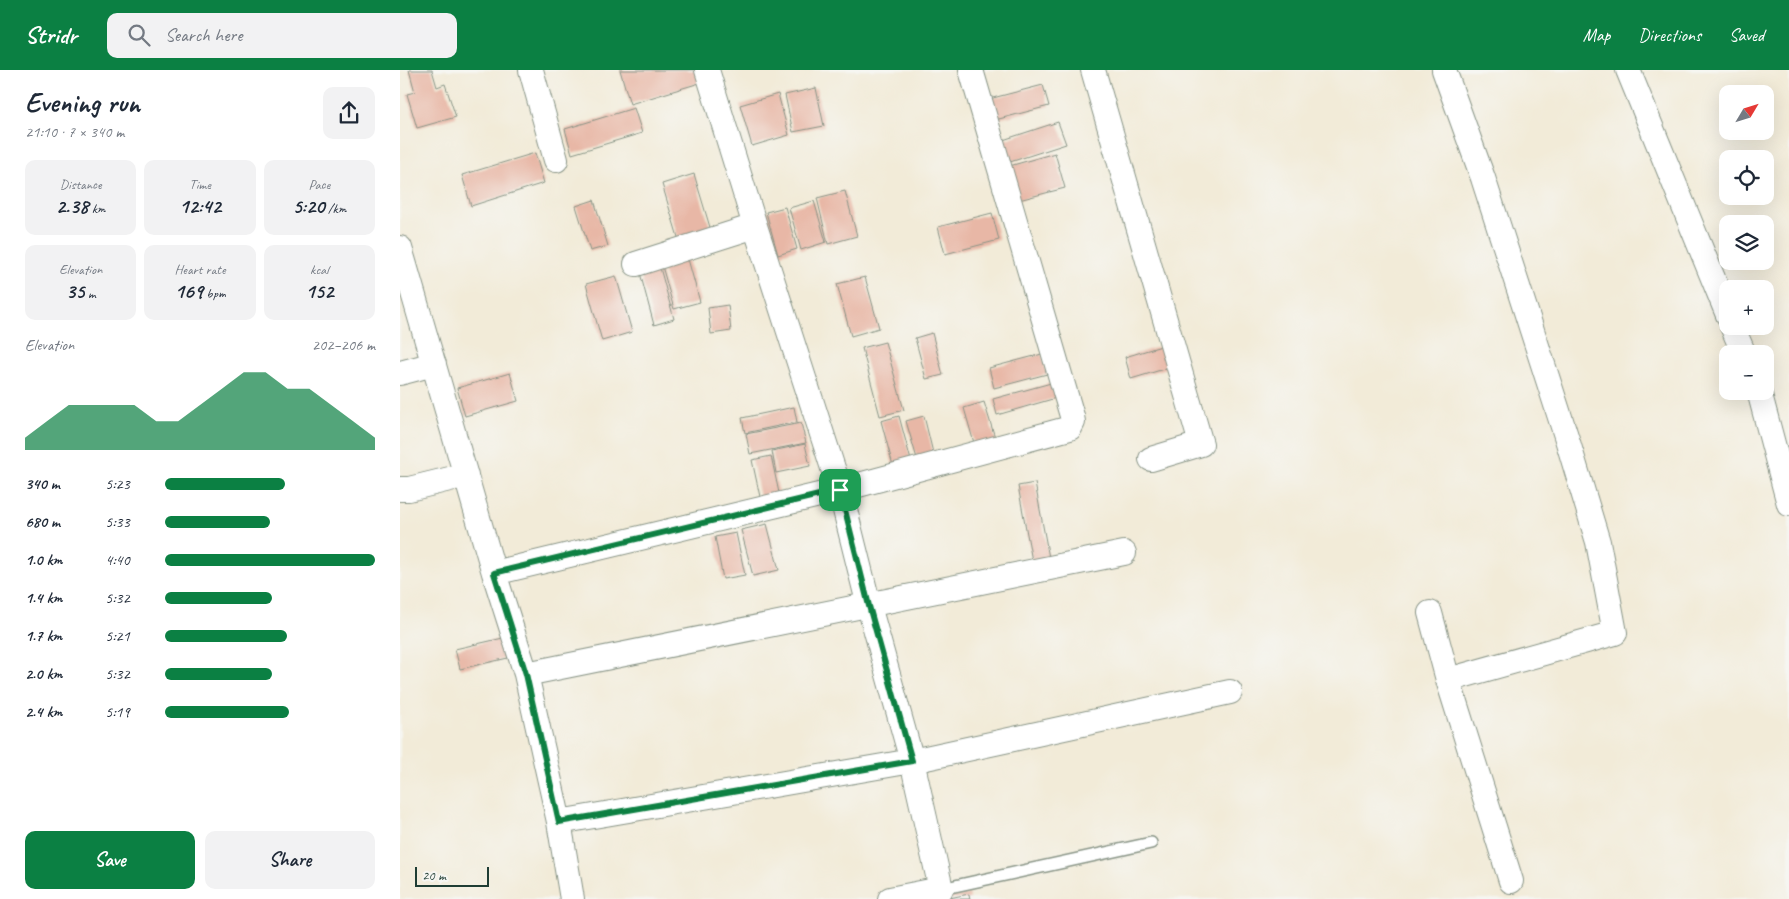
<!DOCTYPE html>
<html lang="en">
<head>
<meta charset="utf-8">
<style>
  :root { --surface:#fff; --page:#f2f2f3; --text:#1f2937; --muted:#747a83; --accent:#0b8043 }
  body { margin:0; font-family:Caveat,sans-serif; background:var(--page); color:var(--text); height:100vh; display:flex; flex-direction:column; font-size:19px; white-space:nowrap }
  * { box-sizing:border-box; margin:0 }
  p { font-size:16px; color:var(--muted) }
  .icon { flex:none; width:28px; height:28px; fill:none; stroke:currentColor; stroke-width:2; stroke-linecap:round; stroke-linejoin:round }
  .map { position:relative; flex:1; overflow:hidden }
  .sheet { display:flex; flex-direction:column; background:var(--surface); width:400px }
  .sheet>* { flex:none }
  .needle { width:32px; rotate:52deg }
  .tools { position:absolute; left:1319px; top:15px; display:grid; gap:10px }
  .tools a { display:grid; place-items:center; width:55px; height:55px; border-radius:10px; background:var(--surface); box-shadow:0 5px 20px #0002; font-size:25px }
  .scale { position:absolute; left:15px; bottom:12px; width:74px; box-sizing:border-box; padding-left:5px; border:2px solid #1f3d34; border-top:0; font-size:14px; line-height:18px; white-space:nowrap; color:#1f3d34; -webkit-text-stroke:4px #f6f6f2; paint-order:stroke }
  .pin { position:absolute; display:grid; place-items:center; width:42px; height:42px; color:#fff; margin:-21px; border-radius:10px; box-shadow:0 2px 8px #0006 }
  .round { display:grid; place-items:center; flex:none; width:52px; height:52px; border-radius:10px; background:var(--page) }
  .headline { display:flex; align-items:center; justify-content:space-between; height:85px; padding:0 25px }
  h1 { font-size:28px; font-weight:800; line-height:38px }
  .figures { display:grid; grid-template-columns:repeat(3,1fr); gap:8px; height:85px; padding:5px 25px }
  .figures div { display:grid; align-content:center; border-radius:10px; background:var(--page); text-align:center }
  .figures b { font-size:21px; font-weight:800 }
  .figures small { font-size:14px; font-weight:400 }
  .figures p { font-size:14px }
  .chart { height:140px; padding:10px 25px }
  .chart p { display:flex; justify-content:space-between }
  .chart svg { width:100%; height:90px; margin-top:5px; fill:var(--accent); opacity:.7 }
  .cta { display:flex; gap:10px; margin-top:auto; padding:10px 25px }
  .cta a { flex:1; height:58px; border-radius:10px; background:var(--accent); color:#fff; font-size:20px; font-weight:800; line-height:58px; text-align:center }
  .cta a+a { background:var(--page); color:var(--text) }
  ul { padding:0 25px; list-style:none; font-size:16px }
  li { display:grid; grid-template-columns:80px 60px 1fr; align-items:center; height:38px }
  li i { height:12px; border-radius:6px; background:var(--accent) }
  header { display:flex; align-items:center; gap:30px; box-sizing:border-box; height:70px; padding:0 25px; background:var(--accent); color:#fff }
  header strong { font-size:24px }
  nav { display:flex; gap:28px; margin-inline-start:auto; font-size:18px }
  .search { width:350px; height:45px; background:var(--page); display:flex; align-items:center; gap:12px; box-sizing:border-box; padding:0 18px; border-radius:10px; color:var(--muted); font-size:19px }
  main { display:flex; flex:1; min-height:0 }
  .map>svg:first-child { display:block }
  .building { fill:#e8b7a6 }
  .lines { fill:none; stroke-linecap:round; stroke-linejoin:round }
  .service-casing { stroke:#889486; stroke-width:14 }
  .minor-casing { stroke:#889486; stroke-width:26 }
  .service { stroke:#fff; stroke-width:11 }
  .minor { stroke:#fff; stroke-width:24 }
  .route-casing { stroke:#fff; stroke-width:10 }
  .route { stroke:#0b8043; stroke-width:6 }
</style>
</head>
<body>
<header>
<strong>Stridr</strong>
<div class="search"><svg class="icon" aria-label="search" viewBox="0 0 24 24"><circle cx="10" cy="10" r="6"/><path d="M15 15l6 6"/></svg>Search here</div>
<nav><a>Map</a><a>Directions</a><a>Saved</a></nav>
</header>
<main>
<section class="sheet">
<div class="headline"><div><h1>Evening run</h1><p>21:10 · 7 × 340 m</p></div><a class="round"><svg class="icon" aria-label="share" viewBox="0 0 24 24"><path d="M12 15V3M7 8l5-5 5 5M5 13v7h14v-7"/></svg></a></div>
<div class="figures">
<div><p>Distance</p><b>2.38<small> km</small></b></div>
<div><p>Time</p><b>12:42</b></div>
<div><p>Pace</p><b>5:20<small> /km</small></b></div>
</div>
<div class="figures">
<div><p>Elevation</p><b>35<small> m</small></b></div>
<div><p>Heart rate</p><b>169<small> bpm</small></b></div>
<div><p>kcal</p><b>152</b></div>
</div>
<div class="chart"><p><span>Elevation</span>202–206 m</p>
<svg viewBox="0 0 160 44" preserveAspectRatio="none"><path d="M0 44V38L10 30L20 22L30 22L40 22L50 22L60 30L70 30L80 22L90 14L100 6L110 6L120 14L130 14L140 22L150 30L160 38V44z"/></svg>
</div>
<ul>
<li><b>340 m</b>5:23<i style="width:57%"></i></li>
<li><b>680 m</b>5:33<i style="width:50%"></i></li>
<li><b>1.0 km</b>4:40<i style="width:100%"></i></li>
<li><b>1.4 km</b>5:32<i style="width:51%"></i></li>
<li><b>1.7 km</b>5:21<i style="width:58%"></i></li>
<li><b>2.0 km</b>5:32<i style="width:51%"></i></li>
<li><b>2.4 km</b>5:19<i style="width:59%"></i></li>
</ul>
<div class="cta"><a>Save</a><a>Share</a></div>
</section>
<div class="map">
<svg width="1389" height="829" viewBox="0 0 1389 829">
  <rect width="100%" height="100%" fill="#f6f6f2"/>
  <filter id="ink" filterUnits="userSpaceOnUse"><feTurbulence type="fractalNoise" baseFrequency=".02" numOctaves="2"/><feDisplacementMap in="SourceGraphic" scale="10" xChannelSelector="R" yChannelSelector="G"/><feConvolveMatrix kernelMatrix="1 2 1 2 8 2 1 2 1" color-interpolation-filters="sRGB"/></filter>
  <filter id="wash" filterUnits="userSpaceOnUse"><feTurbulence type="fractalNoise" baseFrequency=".0096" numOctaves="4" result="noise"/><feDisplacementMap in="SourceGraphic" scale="20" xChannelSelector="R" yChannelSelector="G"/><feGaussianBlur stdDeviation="1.12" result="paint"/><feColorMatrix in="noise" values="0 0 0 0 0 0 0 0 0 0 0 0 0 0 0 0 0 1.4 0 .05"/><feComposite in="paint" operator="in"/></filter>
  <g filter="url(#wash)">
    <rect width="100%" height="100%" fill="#f2ebd8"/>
    <g id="blocks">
      <!-- building -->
      <path class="building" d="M 9,0 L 32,0 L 37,17 L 45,14 L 56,47 L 17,58 L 7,24 L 15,22 Z
        M 220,0 L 299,0 L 303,12 L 230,34 Z
        M 643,15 L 649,36 L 595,50 L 589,29 Z
        M 416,18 L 424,56 L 393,62 L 385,25 Z
        M 378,24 L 389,65 L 352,76 L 340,35 Z
        M 234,38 L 242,63 L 172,84 L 165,59 Z
        M 658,52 L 666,74 L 610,92 L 603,70 Z
        M 135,83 L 144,113 L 71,136 L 62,105 Z
        M 655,83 L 665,118 L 615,131 L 606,97 Z
        M 294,104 L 312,164 L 280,174 L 262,114 Z
        M 445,121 L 457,166 L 428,174 L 417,128 Z
        M 194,130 L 208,176 L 190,181 L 176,136 Z
        M 414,131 L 426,172 L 401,180 L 389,138 Z
        M 385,137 L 397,179 L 378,185 L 366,142 Z
        M 592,143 L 599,170 L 545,184 L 538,157 Z
        M 288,189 L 300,232 L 274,239 L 262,196 Z
        M 259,194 L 274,249 L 254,255 L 239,199 Z
        M 216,206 L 232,262 L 202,271 L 186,214 Z
        M 465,207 L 479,258 L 451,266 L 437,214 Z
        M 328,235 L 331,261 L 311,264 L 308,238 Z
        M 532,263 L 543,305 L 526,309 L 515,268 Z
        M 485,272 L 504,340 L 480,346 L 462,278 Z
        M 768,274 L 774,296 L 731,309 L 725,287 Z
        M 642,284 L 647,304 L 594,318 L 589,298 Z
        M 110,303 L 118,331 L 65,346 L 57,318 Z
        M 651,313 L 656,328 L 597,345 L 593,329 Z
        M 584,332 L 597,374 L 576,380 L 564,338 Z
        M 394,337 L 397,352 L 345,363 L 342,348 Z
        M 499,346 L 513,398 L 495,403 L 481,351 Z
        M 524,346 L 534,387 L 518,392 L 506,351 Z
        M 401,353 L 406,373 L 350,384 L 346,364 Z
        M 405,374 L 410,396 L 376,403 L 372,381 Z
        M 371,386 L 381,432 L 362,436 L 352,390 Z
        M 635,413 L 649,488 L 632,491 L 618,416 Z
        M 367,454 L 379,500 L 353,506 L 341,460 Z
        M 336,463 L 345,505 L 323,509 L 315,467 Z
        M 103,568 L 108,588 L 60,599 L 55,579 Z
        M 569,824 L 570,829 L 549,829 L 549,828 Z"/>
    </g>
  </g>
  <g filter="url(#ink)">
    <use href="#blocks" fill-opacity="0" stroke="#889486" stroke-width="1"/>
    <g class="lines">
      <defs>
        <path id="service" d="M 541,819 L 751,773"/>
        <path id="minor" d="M 131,0 L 156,90
          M 307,0 L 355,156 L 440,420 L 469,536 L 512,691 L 541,819 L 490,829
          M 693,0 L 801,374 L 751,389
          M 1044,0 L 1083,108 L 1167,369 L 1198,472 L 1215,563 L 1048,610
          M 1228,0 L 1328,245
          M 0,178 L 94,503 L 126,604
          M 236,194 L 355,156
          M 1332,256 L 1344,284
          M 0,303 L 34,294
          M 1359,321 L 1389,434
          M 0,419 L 9,419 L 66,405
          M 94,503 L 440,420 L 670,358 L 673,352 L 672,346 L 571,0
          M 1030,543 L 1048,610 L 1111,811
          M 159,752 L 512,691 L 830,622
          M 172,829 L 159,752 L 126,604 L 724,483"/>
      </defs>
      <!-- service casing -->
      <use href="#service" class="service-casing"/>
      <!-- minor casing -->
      <use href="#minor" class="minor-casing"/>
      <!-- service -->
      <use href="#service" class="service"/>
      <!-- minor -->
      <use href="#minor" class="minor"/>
    </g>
  </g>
  <g class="lines" filter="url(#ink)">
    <defs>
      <path id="route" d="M 440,420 L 469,536 L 512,691 L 159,752 L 126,604 L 94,503 Z"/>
    </defs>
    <!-- route casing -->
    <use href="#route" class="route-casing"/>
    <!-- route -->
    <use href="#route" class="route"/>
  </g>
</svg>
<div class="tools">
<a><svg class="needle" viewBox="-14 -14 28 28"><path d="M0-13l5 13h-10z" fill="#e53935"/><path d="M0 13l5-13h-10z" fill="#747a83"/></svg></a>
<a><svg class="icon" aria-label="locate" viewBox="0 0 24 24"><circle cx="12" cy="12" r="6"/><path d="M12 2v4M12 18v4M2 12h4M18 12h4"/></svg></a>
<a><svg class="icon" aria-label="layers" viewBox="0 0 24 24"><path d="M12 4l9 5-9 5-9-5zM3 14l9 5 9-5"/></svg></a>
<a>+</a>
<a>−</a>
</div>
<div class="scale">20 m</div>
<div class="pin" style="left:440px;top:420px;background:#1e9e55"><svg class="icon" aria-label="arrive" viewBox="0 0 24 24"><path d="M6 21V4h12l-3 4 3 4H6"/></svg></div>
</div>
</main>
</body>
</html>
